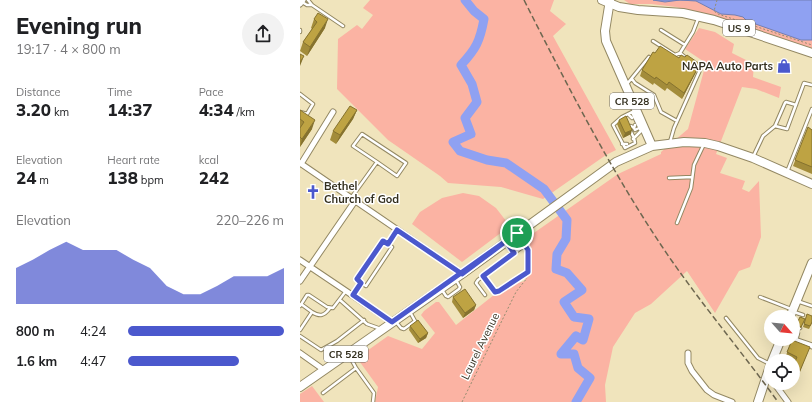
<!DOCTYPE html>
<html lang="en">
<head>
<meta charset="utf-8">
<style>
  :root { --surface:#fff; --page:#f2f2f2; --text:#202124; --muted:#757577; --accent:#4b58cd }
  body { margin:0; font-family:Mulish,sans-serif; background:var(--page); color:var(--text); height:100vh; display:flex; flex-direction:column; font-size:15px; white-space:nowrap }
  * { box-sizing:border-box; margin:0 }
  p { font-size:13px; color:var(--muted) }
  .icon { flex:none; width:22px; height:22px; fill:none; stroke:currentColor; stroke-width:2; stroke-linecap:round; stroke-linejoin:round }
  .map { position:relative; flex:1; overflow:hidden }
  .details { display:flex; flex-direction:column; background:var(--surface); width:300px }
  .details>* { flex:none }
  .needle { width:26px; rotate:117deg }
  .controls { position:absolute; left:464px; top:310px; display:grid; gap:8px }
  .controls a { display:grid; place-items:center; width:36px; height:36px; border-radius:50%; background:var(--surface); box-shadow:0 4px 16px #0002; font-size:20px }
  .pin { position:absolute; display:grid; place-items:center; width:34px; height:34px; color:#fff; margin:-17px; border:2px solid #fff; border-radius:50%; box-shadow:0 1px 4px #0007 }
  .round { display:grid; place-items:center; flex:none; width:42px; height:42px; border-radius:21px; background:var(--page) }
  .overview { display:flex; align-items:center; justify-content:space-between; height:68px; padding:0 16px }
  h1 { font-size:22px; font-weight:800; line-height:30px }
  .stats { display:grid; grid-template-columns:repeat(3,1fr); gap:6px; height:68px; padding:4px 16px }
  .stats div { display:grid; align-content:center }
  .stats b { font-size:17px; font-weight:800 }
  .stats small { font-size:11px; font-weight:400 }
  .stats p { font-size:11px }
  .chart { height:112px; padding:8px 16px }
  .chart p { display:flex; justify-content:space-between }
  .chart svg { width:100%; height:72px; margin-top:4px; fill:var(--accent); opacity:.7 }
  ul { padding:0 16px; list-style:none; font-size:13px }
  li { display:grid; grid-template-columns:64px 48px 1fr; align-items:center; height:30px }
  li i { height:10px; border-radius:5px; background:var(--accent) }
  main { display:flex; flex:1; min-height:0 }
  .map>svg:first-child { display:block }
  .green { fill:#fbb3a3 }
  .water { fill:#8fa1f2; stroke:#737fb3 }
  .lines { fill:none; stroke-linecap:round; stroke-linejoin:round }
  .river { stroke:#8fa1f2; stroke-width:9 }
  .service-casing { stroke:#938863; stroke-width:4.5 }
  .minor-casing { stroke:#938863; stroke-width:7 }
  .primary-casing { stroke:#938863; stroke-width:10 }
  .trunk-casing { stroke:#938863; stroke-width:10 }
  .path { stroke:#948c6f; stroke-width:1; stroke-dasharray:2 2; stroke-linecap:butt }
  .service { stroke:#fff; stroke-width:2.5 }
  .minor { stroke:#fff; stroke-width:5 }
  .primary { stroke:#fff; stroke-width:8 }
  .trunk { stroke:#fff; stroke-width:8 }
  .rail { stroke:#6e6750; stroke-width:1.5; stroke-dasharray:6 3; stroke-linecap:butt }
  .wall { fill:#a38c3a }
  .shaded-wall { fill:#85722f }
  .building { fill:#bea343; stroke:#85722f }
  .route-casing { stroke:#fff; stroke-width:8 }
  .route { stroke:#4b58cd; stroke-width:5 }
  .labels { text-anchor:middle; stroke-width:3; stroke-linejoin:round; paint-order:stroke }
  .shield { fill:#fff; stroke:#706d62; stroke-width:1 }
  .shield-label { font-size:10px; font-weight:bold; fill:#332f1f }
  .poi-label { font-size:11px; font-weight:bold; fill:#332f1f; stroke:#fff; text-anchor:end }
  .street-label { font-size:11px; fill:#332f1f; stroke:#fff }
</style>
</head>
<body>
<main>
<section class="details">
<div class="overview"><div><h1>Evening run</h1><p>19:17 · 4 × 800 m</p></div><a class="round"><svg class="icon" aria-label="share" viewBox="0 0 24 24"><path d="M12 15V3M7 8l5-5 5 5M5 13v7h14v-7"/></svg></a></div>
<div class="stats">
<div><p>Distance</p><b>3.20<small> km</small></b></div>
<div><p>Time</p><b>14:37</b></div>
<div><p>Pace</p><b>4:34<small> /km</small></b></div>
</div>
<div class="stats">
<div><p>Elevation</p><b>24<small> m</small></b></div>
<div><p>Heart rate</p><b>138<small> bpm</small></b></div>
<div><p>kcal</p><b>242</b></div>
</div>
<div class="chart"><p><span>Elevation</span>220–226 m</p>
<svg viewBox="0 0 160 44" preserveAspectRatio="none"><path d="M0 44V22L10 17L20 11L30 6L40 11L50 11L60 11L70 17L80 22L90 33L100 38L110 38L120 33L130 27L140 27L150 27L160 22V44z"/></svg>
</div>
<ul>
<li><b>800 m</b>4:24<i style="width:100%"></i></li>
<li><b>1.6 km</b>4:47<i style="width:71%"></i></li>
</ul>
</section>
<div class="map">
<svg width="512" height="402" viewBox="0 0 512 402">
  <rect width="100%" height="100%" fill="#f0e4bc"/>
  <!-- green -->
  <path class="green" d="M 70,0 L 254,0 L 250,11 L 266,24 L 253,36 L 316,150 L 306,155 L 243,199 L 201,187 L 148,183 L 140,176 L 88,140 L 37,89 L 38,39 L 57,25 L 62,29 L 73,15 L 63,8 Z
    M 324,0 L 512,0 L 512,49 L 405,15 L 376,7 L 351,4 L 330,4 Z
    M 399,28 L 415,32 L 434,44 L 432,53 L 454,64 L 453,77 L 481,87 L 479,98 L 456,89 L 442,87 L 416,154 L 427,158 L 420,173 L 445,181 L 442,189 L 449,192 L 459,181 L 461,237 L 450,267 L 439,271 L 415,313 L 387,271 L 351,304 L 335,313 L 313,347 L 305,385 L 306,402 L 75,402 L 78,387 L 57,358 L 88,336 L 122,349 L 135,333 L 121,315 L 124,311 L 136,302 L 139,302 L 156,325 L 204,287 L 225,281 L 231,235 L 318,174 L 361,154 L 361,152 L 388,129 L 406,63 L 385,49 Z
    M 163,193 L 179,196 L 196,208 L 210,226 L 162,262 L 112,224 L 120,212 L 142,198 Z
    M 12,386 L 24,402 L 0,402 L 0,394 Z"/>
  <!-- water -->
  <path class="water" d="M 353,0 L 512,0 L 512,40 L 501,40 L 447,21 L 443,17 L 435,15 L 421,14 L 396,1 L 380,0 L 365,2 Z"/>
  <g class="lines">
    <!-- river -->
    <path class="river" d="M 165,0 L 174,11 L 184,19 C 180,41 176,49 161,65 L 172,84 L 177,102 L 165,118 L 171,134 L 153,142 L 160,151 L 187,160 L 206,163 L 244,189 L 267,220 L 266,239 L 257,254 L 256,269 L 267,273 L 282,290 L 264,302 L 274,317 L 289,319 L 283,340 L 276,336 L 261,354 L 274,354 L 278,368 L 290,378 L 276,402"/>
    <defs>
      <path id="service" d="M 2,2 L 7,5 L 12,5 L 8,0
        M 12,5 L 43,26
        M 0,30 L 0,32
        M 361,30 L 385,45
        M 353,41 L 375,55 L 380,53
        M 387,59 L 380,53 L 393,32 L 398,19
        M 332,79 L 335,83 L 354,95 L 361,112 L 377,121
        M 327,84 L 349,57
        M 0,94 L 13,104 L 7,114 L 0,112
        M 496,105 L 486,102 L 485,103 L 475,126 L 487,129 L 504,83 L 512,85
        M 332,112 L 341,131 L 334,138 L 335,143 L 325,148 L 313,125 L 322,117 Z
        M 328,114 L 332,118
        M 331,126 L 334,128 L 335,125
        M 334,128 L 335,130 L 339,128
        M 330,130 L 334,138 L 333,139
        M 370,142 L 374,128 L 400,70 L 396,65
        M 322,144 L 327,144
        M 453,157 L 463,136 L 475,126
        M 487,172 L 512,109
        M 369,178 L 392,177
        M 51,198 L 77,162 L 97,176 L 106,163 L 62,134 L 53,146 L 77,162
        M 377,223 L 391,188 L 394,165 L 404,144
        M 208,244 L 214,253
        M 183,276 L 195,292 L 199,291 L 228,272 L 228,250 L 219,235
        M 61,283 L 57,279 L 83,241 L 88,244
        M 142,290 L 146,296 L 148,297 L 159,289 L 160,287 L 156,280
        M 53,295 L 61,283 L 66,286 L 92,247 L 88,244 L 97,230
        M 185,295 L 176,283 L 178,280 L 225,245
        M 460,297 L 491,309
        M 40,300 L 67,324 L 81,329
        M 497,301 L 512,306
        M 1,304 L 12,312
        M 0,306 L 7,295 L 9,295 L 27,307 L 33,308 L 46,291
        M 494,312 L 503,315
        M 426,318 L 458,358 L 470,364
        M 96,322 L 101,328 L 104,329 L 115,321 L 110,312
        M 497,327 L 497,330 L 500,328
        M 493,329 L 497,330 L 498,333 L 496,341
        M 0,330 L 12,312 C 20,317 24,316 30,308
        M 0,336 L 21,350 L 37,341 L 64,320
        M 56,368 L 74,393 L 73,402
        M 23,393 L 56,368 L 49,355"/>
      <path id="minor" d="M 0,4 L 3,0
        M 0,163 L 162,274
        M 1,164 L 33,112
        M 0,260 L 92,322
        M 0,281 L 55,201
        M 492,339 L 512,346
        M 0,353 L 24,370
        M 388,353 L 388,363 L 392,371 L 407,390 L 414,395 L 432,402
        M 474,383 L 488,402"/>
      <path id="primary" d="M 310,0 L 305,31 L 306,41 L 352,146
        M 490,317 L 512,263
        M 472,361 L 481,339
        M 0,387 L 162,274 L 316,162 L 352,146 L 384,142 L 405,143 L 418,146 L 453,158 L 512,184
        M 458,402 L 471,363"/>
      <path id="trunk" d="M 302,0 L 319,7 L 338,10 L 383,13 L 414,20 L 512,53"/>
    </defs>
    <!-- service casing -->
    <use href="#service" class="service-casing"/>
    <!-- minor casing -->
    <use href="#minor" class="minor-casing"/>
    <!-- primary casing -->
    <use href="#primary" class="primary-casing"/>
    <!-- trunk casing -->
    <use href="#trunk" class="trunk-casing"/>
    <!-- path -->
    <path class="path" d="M 417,0 L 414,11 L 418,14 L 512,45
      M 162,402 L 216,292 L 227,278"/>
    <!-- service -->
    <use href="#service" class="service"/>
    <!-- minor -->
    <use href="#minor" class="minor"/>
    <!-- primary -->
    <use href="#primary" class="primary"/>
    <!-- trunk -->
    <use href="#trunk" class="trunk"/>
    <!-- rail -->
    <path class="rail" d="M 224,0 C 266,83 309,167 361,245 C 397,299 440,349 478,402"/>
  </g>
  <!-- wall -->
  <path class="wall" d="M 14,19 L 25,28 L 7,56 L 0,51 L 3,42 L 12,29 L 11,28 Z
    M 355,53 L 379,58 L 385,57 L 400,64 L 397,70 L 382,99 L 367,88 L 365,91 L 354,83 L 353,85 L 340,76 L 342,70 Z
    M 0,110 L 12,129 L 0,147 Z
    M 57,110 L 53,119 L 36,144 L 30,140 L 33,131 Z
    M 319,120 L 331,134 L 323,138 L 317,124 Z
    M 508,127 L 512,130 L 512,174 L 493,166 Z
    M 153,297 L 176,305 L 174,310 L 163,318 L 152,302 Z
    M 507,314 L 512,323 L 509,329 L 503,327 Z
    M 500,317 L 505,319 L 501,328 L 496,326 Z
    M 110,326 L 128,333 L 126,338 L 118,343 L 109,330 Z
    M 492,340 L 507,353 L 495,384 L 493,383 L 493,367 L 495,362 L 493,362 L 493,361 L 491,361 L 485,358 Z"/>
  <!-- shaded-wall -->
  <path class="shaded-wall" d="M 28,19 L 25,28 L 7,56 L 10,47 Z
    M 4,56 L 0,66 L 0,62 Z
    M 400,64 L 397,70 L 382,99 L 384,93 Z
    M 57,110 L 53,119 L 36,144 L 40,135 Z
    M 15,120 L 12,129 L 0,147 L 2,139 Z
    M 332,130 L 331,134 L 323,138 L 325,133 Z
    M 176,305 L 174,310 L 163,318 L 165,313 Z
    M 128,333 L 126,338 L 118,343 L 120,339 Z"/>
  <!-- building -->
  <path class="building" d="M 18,13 L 28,19 L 10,47 L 3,42 L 17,22 L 14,19 Z
    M 360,46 L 379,58 L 381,55 L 385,57 L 387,55 L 400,64 L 384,93 L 369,82 L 367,85 L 356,77 L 355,79 L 342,70 L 353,52 L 355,53 Z
    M 0,54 L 4,56 L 0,62 Z
    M 50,106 L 57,110 L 40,135 L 33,131 Z
    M 0,110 L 15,120 L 2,139 L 0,137 L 0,128 L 4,122 L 0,119 Z
    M 326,116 L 332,130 L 325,133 L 319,120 Z
    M 508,127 L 512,130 L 512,167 L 495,160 Z
    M 165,289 L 176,305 L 165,313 L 153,297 Z
    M 507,314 L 512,316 L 512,322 L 510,326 L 504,324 Z
    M 500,317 L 505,319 L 501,327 L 496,325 Z
    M 118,320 L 128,333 L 120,339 L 110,326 Z
    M 492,340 L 510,347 L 497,378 L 493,376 L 493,367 L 497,357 L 487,352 Z"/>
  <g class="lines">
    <defs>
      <path id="route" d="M 217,233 L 162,274 L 97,230 L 88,244 L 83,241 L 57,279 L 61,283 L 53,295 L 92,322 L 206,241 L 214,253 L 183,276 L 195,292 L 199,291 L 228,272 L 228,250 L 217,233"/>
    </defs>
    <!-- route casing -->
    <use href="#route" class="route-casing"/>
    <!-- route -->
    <use href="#route" class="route"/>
  </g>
  <!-- icons -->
  <defs>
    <symbol id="shop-bare" viewBox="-9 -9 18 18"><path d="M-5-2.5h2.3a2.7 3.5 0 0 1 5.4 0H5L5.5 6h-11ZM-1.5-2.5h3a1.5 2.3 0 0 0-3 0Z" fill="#4b58cd" stroke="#fff" stroke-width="2.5" paint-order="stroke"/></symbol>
    <symbol id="church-bare" viewBox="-9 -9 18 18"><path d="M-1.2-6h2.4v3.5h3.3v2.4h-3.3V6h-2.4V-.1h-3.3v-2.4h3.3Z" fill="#4b58cd" stroke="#fff" stroke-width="2.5" paint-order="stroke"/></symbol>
  </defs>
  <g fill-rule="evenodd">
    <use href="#shop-bare" x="474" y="56" width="20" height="20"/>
    <use href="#church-bare" x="3" y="182" width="20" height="20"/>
  </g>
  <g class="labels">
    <!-- shield labels -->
    <g class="shield">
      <rect x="423" y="20" width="32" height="16" rx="3"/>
      <rect x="310" y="93" width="44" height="16" rx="3"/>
      <rect x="24" y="346" width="44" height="16" rx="3"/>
    </g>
    <g class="shield-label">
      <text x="439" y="32">US 9</text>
      <text x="332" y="105">CR 528</text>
      <text x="46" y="358">CR 528</text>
    </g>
    <!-- poi labels -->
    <g class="poi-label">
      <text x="473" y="70">NAPA Auto Parts</text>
      <text x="24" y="190" text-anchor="start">Bethel<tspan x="24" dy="13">Church of God</tspan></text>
    </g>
    <!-- street labels -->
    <g class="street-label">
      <text transform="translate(180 346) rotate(-64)" y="4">Laurel Avenue</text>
    </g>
  </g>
</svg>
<div class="controls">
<a><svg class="needle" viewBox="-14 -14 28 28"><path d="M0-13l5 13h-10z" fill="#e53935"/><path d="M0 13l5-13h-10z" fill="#757577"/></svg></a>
<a><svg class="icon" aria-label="locate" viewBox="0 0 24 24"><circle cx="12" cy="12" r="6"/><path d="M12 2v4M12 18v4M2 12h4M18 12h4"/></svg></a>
</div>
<div class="pin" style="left:217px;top:233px;background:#1e9e55"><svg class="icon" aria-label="arrive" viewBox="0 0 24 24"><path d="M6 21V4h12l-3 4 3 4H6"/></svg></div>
</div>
</main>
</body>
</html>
